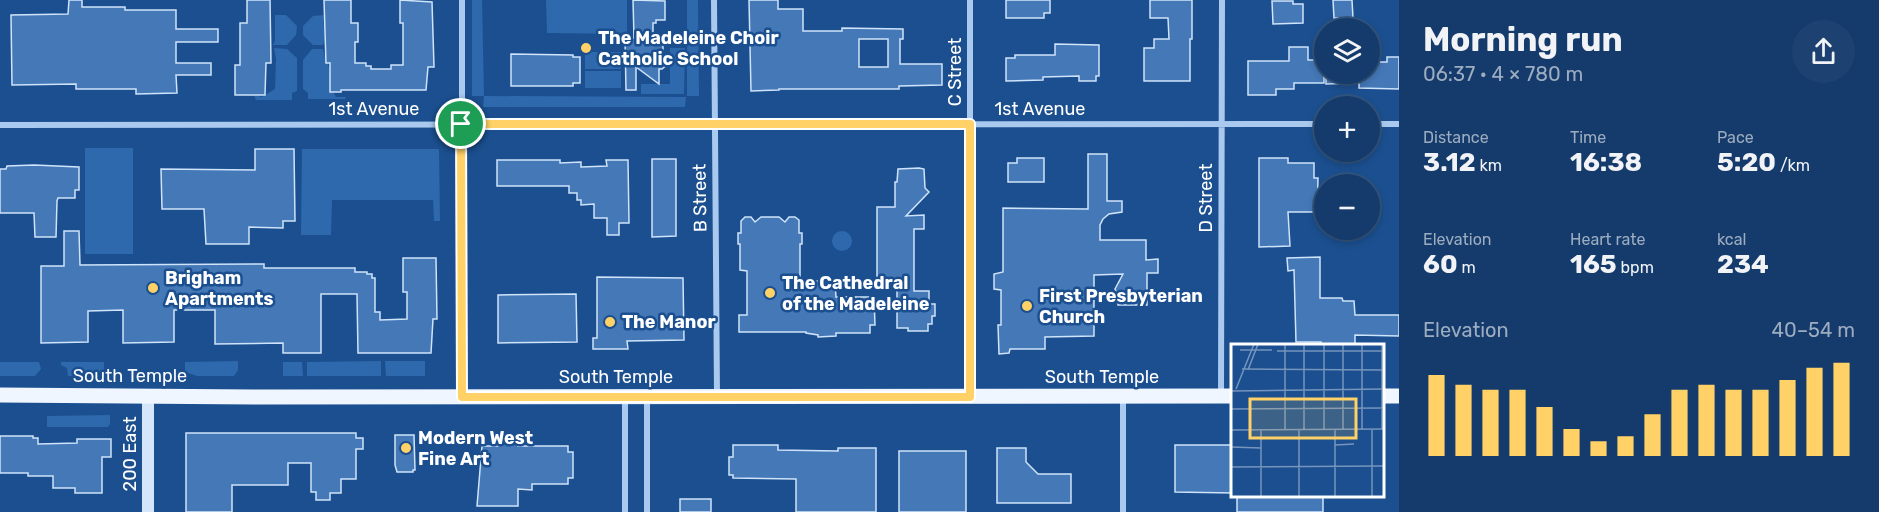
<!DOCTYPE html>
<html lang="en">
<head>
<meta charset="utf-8">
<style>
  :root { --surface:#143b6b; --page:#1d4271; --text:#f1f3f6; --muted:#9dadc1; --line:#33557e; --accent:#ffd166 }
  body { margin:0; font-family:Rubik,sans-serif; background:var(--page); color:var(--text); height:100vh; display:flex; flex-direction:column; font-size:22px; white-space:nowrap }
  * { box-sizing:border-box; margin:0 }
  p { font-size:20px; color:var(--muted) }
  .icon { flex:none; width:33px; height:33px; fill:none; stroke:currentColor; stroke-width:2; stroke-linecap:round; stroke-linejoin:round }
  .map { position:relative; flex:1; overflow:hidden }
  .panel { display:flex; flex-direction:column; background:var(--surface); width:480px }
  .panel>* { flex:none }
  .tools { position:absolute; left:1314px; top:18px; display:grid; gap:12px }
  .tools a { display:grid; place-items:center; width:66px; height:66px; border-radius:50%; background:var(--surface); box-shadow:0 3px 9px #0003,0 0 0 2px var(--line); font-size:30px }
  .pin { position:absolute; display:grid; place-items:center; width:51px; height:51px; color:#fff; margin:-26px; border:3px solid #fff; border-radius:50%; box-shadow:0 2px 6px #0007 }
  .round { display:grid; place-items:center; flex:none; width:63px; height:63px; border-radius:32px; background:var(--page) }
  .overview { display:flex; align-items:center; justify-content:space-between; height:102px; padding:0 24px }
  h1 { font-size:33px; font-weight:700; line-height:45px }
  .figures { display:grid; grid-template-columns:repeat(3,1fr); gap:9px; height:102px; padding:6px 24px }
  .figures div { display:grid; align-content:center }
  .figures b { font-size:26px; font-weight:700 }
  .figures small { font-size:16px; font-weight:400 }
  .figures p { font-size:16px }
  .chart { height:168px; padding:12px 24px }
  .chart p { display:flex; justify-content:space-between }
  .chart svg { width:100%; height:108px; margin-top:6px; stroke:var(--accent); stroke-width:6 }
  main { display:flex; flex:1; min-height:0 }
  .map>svg:first-child { display:block }
  .green { fill:#2e69ad }
  .building { fill:#4478b7; stroke:#cfe3fa; stroke-width:1.5; fill-rule:evenodd }
  .lines { fill:none; stroke-linecap:round; stroke-linejoin:round }
  .street { stroke:#a9c9ee; stroke-width:6 }
  .secondary { stroke:#d6e6fa; stroke-width:12 }
  .primary { stroke:#f0f6ff; stroke-width:15 }
  .route-casing { stroke:#fff; stroke-width:12 }
  .route { stroke:#ffd166; stroke-width:8 }
  .poi-dot { fill:#ffd166; stroke:#1b4f8f; stroke-width:2 }
  .labels { text-anchor:middle; stroke-width:5; stroke-linejoin:round; paint-order:stroke }
  .poi-label { font-size:18px; font-weight:bold; fill:#fff; stroke:#1b4f8f; text-anchor:start }
  .street-label { font-size:18px; fill:#fff; stroke:#1b4f8f }
  .inset-road { fill:none; stroke:#7695bc; stroke-width:1.5 }
  .view { fill:#ffd166; fill-opacity:0.15; stroke:#ffd166; stroke-width:3 }
  .inset-edge { fill:none; stroke:#fff; stroke-width:3 }
</style>
</head>
<body>
<main>
<div class="map">
<svg width="1399" height="512" viewBox="0 0 1399 512">
  <rect width="100%" height="100%" fill="#1b4f8f"/>
  <!-- green -->
  <path class="green" d="M 472,0 L 482,0 L 484,96 L 686,97 L 685,107 L 483,107 L 484,96 L 472,96 Z
    M 546,0 L 627,0 L 627,34 L 547,33 Z
    M 687,0 L 698,0 L 699,96 L 687,96 Z
    M 275,15 L 286,15 L 297,26 L 296,35 L 287,45 L 273,45 L 275,41 Z
    M 324,15 C 322,25 327,36 323,45 L 313,45 L 303,35 L 303,26 L 313,16 Z
    M 274,48 L 287,49 L 297,58 L 297,91 L 292,93 L 292,100 L 256,100 L 254,95 L 262,97 L 275,89 L 276,59 Z
    M 670,48 L 685,48 L 684,94 L 641,94 L 641,84 L 670,84 Z
    M 312,49 L 323,49 C 324,56 328,61 329,68 C 331,78 330,87 336,97 L 346,97 L 345,99 L 308,99 L 308,93 L 303,89 L 303,60 Z
    M 585,52 L 621,52 L 621,69 L 585,69 Z
    M 585,71 L 621,71 L 621,88 L 585,88 Z
    M 85,148 L 133,148 L 133,254 L 85,254 Z
    M 302,149 L 439,149 L 440,221 L 434,221 L 433,200 L 332,200 L 331,235 L 301,235 Z
    M832 241a10 10 0 1 1 20 0a10 10 0 1 1-20 0Z
    M 238,361 L 238,370 L 234,376 L 197,376 L 185,372 L 185,362 Z
    M 381,361 L 381,376 L 307,376 L 307,362 Z
    M 385,361 L 425,361 L 425,376 L 386,376 Z
    M 0,362 L 39,362 L 41,369 L 35,376 L 0,376 Z
    M 61,362 L 104,362 L 104,376 L 68,376 L 67,368 L 61,365 Z
    M 283,362 L 302,362 L 303,376 L 283,376 Z
    M 110,415 L 110,424 L 108,427 L 47,427 L 47,416 Z"/>
  <!-- building -->
  <path class="building" d="M 69,0 L 82,0 L 82,7 L 125,7 L 125,10 L 176,10 L 176,29 L 218,29 L 218,42 L 176,42 L 176,63 L 211,63 L 211,75 L 176,75 L 177,93 L 136,94 L 136,89 L 76,89 L 76,84 L 12,85 L 11,15 L 68,14 Z
    M 247,0 L 270,0 L 271,63 L 266,63 L 265,95 L 235,95 L 235,65 L 240,65 L 240,23 L 247,23 Z
    M 324,0 L 351,0 L 351,23 L 358,23 L 358,42 L 355,42 L 355,63 L 366,63 L 366,66 L 371,66 L 371,69 L 391,69 L 391,65 L 403,65 L 403,23 L 400,23 L 400,0 L 432,2 L 434,67 L 428,67 L 426,90 L 341,90 L 341,92 L 330,92 L 330,63 L 326,63 Z
    M 633,0 L 665,1 L 665,20 L 656,20 L 656,23 L 653,23 L 653,45 L 663,44 L 663,55 L 667,59 L 668,64 L 662,69 L 659,69 L 659,84 L 636,67 L 636,90 L 626,90 L 625,38 L 634,38 Z
    M 749,0 L 778,0 L 778,9 L 803,9 L 803,31 L 842,31 L 842,28 L 903,29 L 903,39 L 900,39 L 900,64 L 942,64 L 942,85 L 899,86 L 899,89 L 779,89 L 779,90 L 751,91 ZM 859,39 L 888,39 L 888,67 L 859,67 Z
    M 1006,0 L 1050,0 L 1050,13 L 1044,13 L 1044,18 L 1006,18 Z
    M 1150,0 L 1192,0 L 1192,39 L 1190,39 L 1190,81 L 1144,81 L 1144,48 L 1154,48 L 1154,39 L 1169,39 L 1168,18 L 1150,18 Z
    M 1333,0 L 1352,0 L 1353,18 L 1334,18 Z
    M 1272,1 L 1293,1 L 1293,4 L 1303,4 L 1303,23 L 1273,24 Z
    M 1055,44 L 1099,45 L 1099,76 L 1096,76 L 1096,81 L 1079,81 L 1079,76 L 1043,77 L 1043,80 L 1006,81 L 1006,58 L 1015,58 L 1015,55 L 1055,55 Z
    M 1289,47 L 1308,47 L 1308,60 L 1324,60 L 1324,83 L 1294,83 L 1294,89 L 1276,89 L 1276,95 L 1248,95 L 1248,61 L 1289,61 Z
    M 511,54 L 573,55 L 573,57 L 580,57 L 580,83 L 573,83 L 573,86 L 511,86 Z
    M 1387,57 L 1399,57 L 1399,89 L 1359,88 L 1359,83 L 1326,84 L 1326,74 L 1370,74 L 1370,62 L 1387,62 Z
    M 255,149 L 294,149 L 295,221 L 283,221 L 283,228 L 249,227 L 249,244 L 206,244 L 204,209 L 162,209 L 161,169 L 255,170 Z
    M 1088,154 L 1107,154 L 1107,201 L 1122,201 L 1122,212 L 1109,214 L 1103,219 L 1100,225 L 1100,240 L 1146,240 L 1146,260 L 1158,259 L 1158,273 L 1147,273 L 1147,305 L 1118,305 L 1118,297 L 1115,289 L 1123,274 L 1094,275 L 1094,336 L 1045,337 L 1045,349 L 1010,349 L 1009,353 L 999,354 L 998,325 L 1001,325 L 1001,290 L 994,289 L 994,274 L 1003,272 L 1003,208 L 1088,209 Z
    M 1017,158 L 1044,158 L 1044,182 L 1008,182 L 1008,163 L 1017,163 Z
    M 1259,158 L 1288,158 L 1288,163 L 1314,163 L 1314,178 L 1318,178 L 1317,212 L 1288,212 L 1290,246 L 1259,247 Z
    M 652,159 L 676,159 L 676,236 L 652,237 Z
    M 497,160 L 560,160 L 560,163 L 581,162 L 581,167 L 607,166 L 606,160 L 628,160 L 629,223 L 619,223 L 619,235 L 607,235 L 607,218 L 594,218 L 594,204 L 581,205 L 581,200 L 577,200 L 577,193 L 569,193 L 569,186 L 497,186 Z
    M 34,165 L 79,167 L 79,190 L 75,190 L 75,198 L 58,198 L 57,201 L 56,237 L 35,237 L 34,213 L 0,213 L 0,169 L 6,169 L 7,166 Z
    M 919,168 L 924,169 L 925,188 L 929,192 L 906,216 L 924,215 L 924,229 L 914,229 L 914,291 L 929,291 L 929,304 L 935,304 L 935,316 L 932,316 L 932,324 L 928,324 L 928,331 L 908,331 L 908,328 L 897,328 L 897,278 L 877,278 L 877,207 L 895,207 L 895,182 L 897,182 L 898,169 Z
    M 745,217 L 751,217 L 755,222 L 761,217 L 779,217 L 785,222 L 789,217 L 795,217 L 799,220 L 799,233 L 802,233 L 802,244 L 800,244 L 800,281 L 835,281 L 836,297 L 874,297 L 875,325 L 870,325 L 870,333 L 836,333 L 836,336 L 818,337 L 818,335 L 806,333 L 806,332 L 739,332 L 739,315 L 747,315 L 747,271 L 740,270 L 740,244 L 738,244 L 738,233 L 741,233 L 741,221 Z
    M 64,231 L 79,231 L 80,265 L 264,264 L 264,268 L 355,268 L 355,272 L 367,272 L 367,274 L 372,274 L 372,278 L 375,278 L 375,312 L 380,312 L 380,320 L 407,319 L 407,292 L 403,292 L 403,258 L 436,258 L 437,319 L 433,319 L 431,353 L 358,353 L 357,294 L 321,294 L 321,353 L 283,353 L 283,343 L 215,344 L 215,310 L 174,310 L 174,342 L 123,343 L 123,310 L 88,311 L 88,342 L 41,343 L 41,266 L 64,266 Z
    M 1320,257 L 1320,298 L 1342,298 L 1343,301 L 1354,301 L 1355,315 L 1399,315 L 1399,336 L 1355,335 L 1355,345 L 1321,345 L 1321,342 L 1296,342 L 1294,270 L 1288,271 L 1287,258 Z
    M 597,277 L 683,278 L 684,340 L 627,341 L 628,349 L 593,349 L 593,338 L 597,338 Z
    M 576,294 L 577,342 L 498,343 L 498,295 Z
    M 186,433 L 356,433 L 356,438 L 363,438 L 363,449 L 356,449 L 356,479 L 341,479 L 341,493 L 330,493 L 330,500 L 316,500 L 316,492 L 311,492 L 311,463 L 288,463 L 288,485 L 232,485 L 232,512 L 186,512 Z
    M 395,435 L 414,435 L 415,470 L 413,470 L 413,472 L 397,472 L 395,465 Z
    M 0,436 L 33,436 L 33,438 L 38,438 L 38,444 L 77,443 L 77,439 L 111,439 L 111,457 L 102,457 L 102,493 L 75,493 L 75,488 L 53,488 L 53,476 L 28,476 L 28,473 L 0,473 Z
    M 498,439 L 518,439 L 518,446 L 568,446 L 568,452 L 573,452 L 573,478 L 568,478 L 568,484 L 532,484 L 532,490 L 518,489 L 518,506 L 477,506 L 482,446 L 498,446 Z
    M 733,445 L 778,445 L 778,450 L 838,451 L 838,448 L 876,448 L 876,512 L 796,512 L 796,479 L 733,478 L 733,475 L 729,475 L 729,457 L 733,457 Z
    M 1175,445 L 1233,445 L 1233,493 L 1175,492 Z
    M 997,448 L 1026,448 L 1026,462 L 1038,474 L 1071,474 L 1071,503 L 997,503 Z
    M 899,451 L 966,451 L 966,512 L 899,512 Z
    M 1237,495 L 1323,495 L 1323,512 L 1237,512 Z
    M 680,499 L 711,499 L 711,512 L 680,512 Z"/>
  <g class="lines">
    <!-- street -->
    <path class="street" d="M 462,0 L 462,396
      M 714,0 L 717,396
      M 970,0 L 970,396
      M 1370,124 L 1399,124
      M 0,125 L 1324,124
      M 1123,396 L 1123,512
      M 1221,396 L 1222,0
      M 625,397 L 625,512
      M 647,399 L 647,512"/>
    <!-- secondary -->
    <path class="secondary" d="M 148,396 L 148,512"/>
    <!-- primary -->
    <path class="primary" d="M 0,395 L 254,397 L 1232,396
      M 1382,396 L 1399,396"/>
  </g>
  <g class="lines">
    <defs>
      <path id="route" d="M 461,124 L 970,124 L 970,397 L 462,397 Z"/>
    </defs>
    <!-- route casing -->
    <use href="#route" class="route-casing"/>
    <!-- route -->
    <use href="#route" class="route"/>
  </g>
  <!-- markers -->
  <g class="poi-dot">
    <circle cx="586" cy="48" r="6"/>
    <circle cx="153" cy="288" r="6"/>
    <circle cx="770" cy="293" r="6"/>
    <circle cx="1027" cy="306" r="6"/>
    <circle cx="610" cy="322" r="6"/>
    <circle cx="406" cy="448" r="6"/>
  </g>
  <g class="labels">
    <!-- poi labels -->
    <g class="poi-label">
      <text x="598" y="44">The Madeleine Choir<tspan x="598" dy="21">Catholic School</tspan></text>
      <text x="165" y="284">Brigham<tspan x="165" dy="21">Apartments</tspan></text>
      <text x="782" y="289">The Cathedral<tspan x="782" dy="21">of the Madeleine</tspan></text>
      <text x="1039" y="302">First Presbyterian<tspan x="1039" dy="21">Church</tspan></text>
      <text x="622" y="328">The Manor</text>
      <text x="418" y="444">Modern West<tspan x="418" dy="21">Fine Art</tspan></text>
    </g>
    <!-- street labels -->
    <g class="street-label">
      <text transform="translate(955 72) rotate(-90)" y="6">C Street</text>
      <text x="374" y="115">1st Avenue</text>
      <text x="1040" y="115">1st Avenue</text>
      <text transform="translate(700 198) rotate(-91)" y="6">B Street</text>
      <text transform="translate(1206 198) rotate(-90)" y="6">D Street</text>
      <text x="130" y="382">South Temple</text>
      <text x="616" y="383">South Temple</text>
      <text x="1102" y="383">South Temple</text>
      <text transform="translate(130 454) rotate(-90)" y="6">200 East</text>
    </g>
  </g>
  <!-- overview -->
  <g transform="translate(1231 344)">
    <rect width="153" height="153" fill="#1b4f8f"/>
    <path class="inset-road" d="M 54,0 L 54,85M 73,0 L 73,85M 93,0 L 93,85M 131,0 L 131,85M 151,0 L 151,85M 9,6 L 41,6M 46,7 L 153,7M 11,25 L 153,26M 17,26 L 27,0M 5,45 L 23,0M 0,47 L 153,45M 0,65 L 153,64M 30,85 L 30,153M 112,85 L 112,0M 0,86 L 153,85M 104,86 L 104,153M 104,101 L 123,100M 0,103 L 30,104M 0,123 L 153,122M 68,153 L 68,86M 141,153 L 141,85"/>
    <path class="view" d="M 19,55 L 125,55 L 125,94 L 19,94 Z"/>
    <rect width="153" height="153" class="inset-edge"/>
  </g>
</svg>
<div class="tools">
<a><svg class="icon" aria-label="layers" viewBox="0 0 24 24"><path d="M12 4l9 5-9 5-9-5zM3 14l9 5 9-5"/></svg></a>
<a>+</a>
<a>−</a>
</div>
<div class="pin" style="left:461px;top:124px;background:#1e9e55"><svg class="icon" aria-label="arrive" viewBox="0 0 24 24"><path d="M6 21V4h12l-3 4 3 4H6"/></svg></div>
</div>
<section class="panel">
<div class="overview"><div><h1>Morning run</h1><p>06:37 · 4 × 780 m</p></div><a class="round"><svg class="icon" aria-label="share" viewBox="0 0 24 24"><path d="M12 15V3M7 8l5-5 5 5M5 13v7h14v-7"/></svg></a></div>
<div class="figures">
<div><p>Distance</p><b>3.12<small> km</small></b></div>
<div><p>Time</p><b>16:38</b></div>
<div><p>Pace</p><b>5:20<small> /km</small></b></div>
</div>
<div class="figures">
<div><p>Elevation</p><b>60<small> m</small></b></div>
<div><p>Heart rate</p><b>165<small> bpm</small></b></div>
<div><p>kcal</p><b>234</b></div>
</div>
<div class="chart"><p><span>Elevation</span>40–54 m</p>
<svg viewBox="0 0 160 44" preserveAspectRatio="none"><path d="M5 44V11M15 44V15M25 44V17M35 44V17M45 44V24M55 44V33M65 44V38M75 44V36M85 44V27M95 44V17M105 44V15M115 44V17M125 44V17M135 44V13M145 44V8M155 44V6"/></svg>
</div>
</section>
</main>
</body>
</html>
